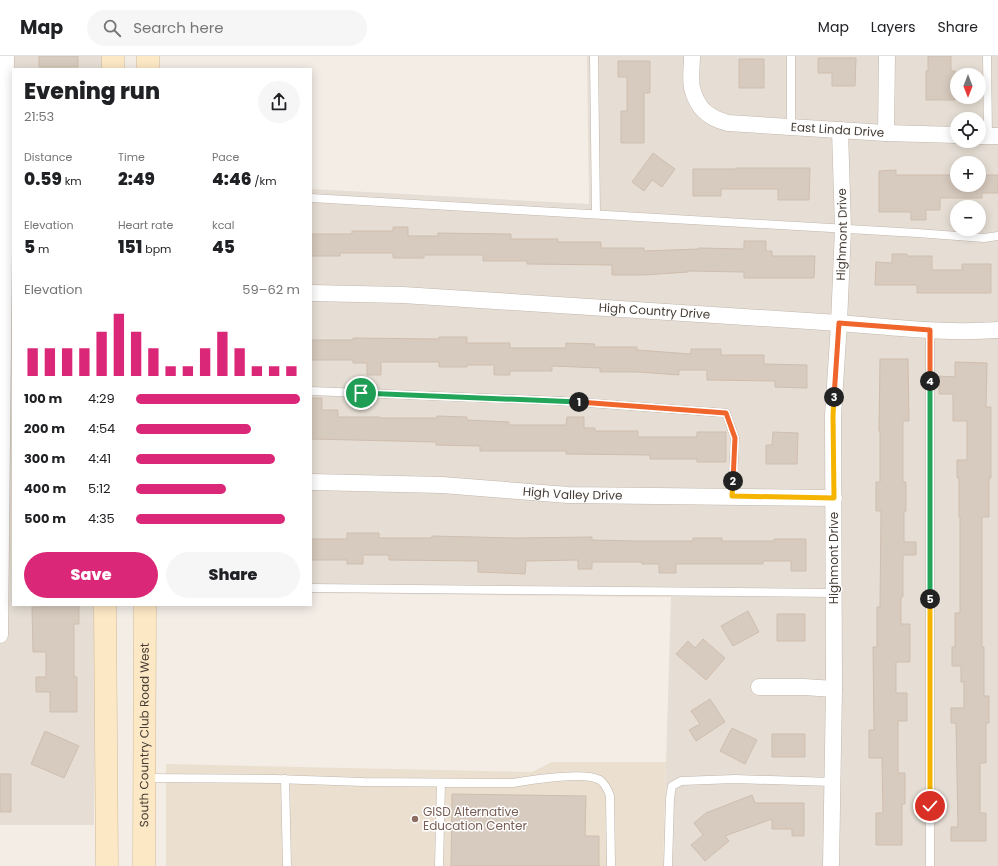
<!DOCTYPE html>
<html lang="en">
<head>
<meta charset="utf-8">
<style>
  :root { --surface:#fff; --page:#f6f6f6; --text:#202124; --muted:#757577; --line:#e0e0e0; --accent:#db2777 }
  body { margin:0; font-family:Poppins,sans-serif; background:var(--page); color:var(--text); height:100vh; display:flex; flex-direction:column; font-size:15px; white-space:nowrap }
  * { box-sizing:border-box; margin:0 }
  p { font-size:13px; color:var(--muted) }
  .icon { flex:none; width:22px; height:22px; fill:none; stroke:currentColor; stroke-width:2; stroke-linecap:round; stroke-linejoin:round }
  .map { position:relative; flex:1; overflow:hidden }
  .details { position:absolute; left:12px; top:12px; width:300px; height:538px; display:flex; flex-direction:column; background:var(--surface); border-radius:0px; box-shadow:0 2px 10px #0003 }
  .details>* { flex:none }
  .needle { width:26px; rotate:180deg }
  .buttons { position:absolute; left:950px; top:12px; display:grid; gap:8px }
  .buttons a { display:grid; place-items:center; width:36px; height:36px; border-radius:50%; background:var(--surface); box-shadow:0 2px 10px #0003; font-size:20px }
  .pin { position:absolute; display:grid; place-items:center; width:34px; height:34px; color:#fff; margin:-17px; border:2px solid #fff; border-radius:50%; box-shadow:0 1px 4px #0007 }
  .km { position:absolute; width:20px; height:20px; margin:-10px; border-radius:50%; background:#222; color:#fff; font-size:11px; line-height:20px; text-align:center }
  .round { display:grid; place-items:center; flex:none; width:42px; height:42px; border-radius:21px; background:var(--page) }
  .head { display:flex; align-items:center; justify-content:space-between; height:68px; padding:0 12px }
  h1 { font-size:22px; font-weight:800; line-height:30px }
  .figures { display:grid; grid-template-columns:repeat(3,1fr); gap:6px; height:68px; padding:4px 12px }
  .figures div { display:grid; align-content:center }
  .figures b { font-size:17px; font-weight:800 }
  .figures small { font-size:11px; font-weight:400 }
  .figures p { font-size:11px }
  .chart { height:112px; padding:8px 12px }
  .chart p { display:flex; justify-content:space-between }
  .chart svg { width:100%; height:72px; margin-top:4px; stroke:var(--accent); stroke-width:6 }
  .action { display:flex; gap:8px; margin-top:auto; padding:8px 12px }
  .action a { flex:1; height:46px; border-radius:24px; background:var(--accent); color:#fff; font-size:16px; font-weight:800; line-height:46px; text-align:center }
  .action a+a { background:var(--page); color:var(--text) }
  ul { padding:0 12px; list-style:none; font-size:13px }
  li { display:grid; grid-template-columns:64px 48px 1fr; align-items:center; height:30px }
  li i { height:10px; border-radius:5px; background:var(--accent) }
  header { display:flex; align-items:center; gap:24px; box-sizing:border-box; height:56px; padding:0 20px; background:var(--surface); border-bottom:1px solid var(--line) }
  header strong { font-size:19px }
  nav { display:flex; gap:22px; margin-inline-start:auto; font-size:14px }
  .search { width:280px; height:36px; background:var(--page); display:flex; align-items:center; gap:10px; box-sizing:border-box; padding:0 14px; border-radius:22px; color:var(--muted); font-size:15px }
  .map>svg:first-child { display:block }
  .residential { fill:#e6ded4; fill-rule:evenodd }
  .education { fill:#ebe0d0 }
  .building { fill:#d7cabe; stroke:#cfbeaf }
  .lines { fill:none; stroke-linecap:round; stroke-linejoin:round }
  .lane-casing { stroke:#c1b6ac; stroke-width:9 }
  .street-casing { stroke:#c1b6ac; stroke-width:17 }
  .secondary-casing { stroke:#d2ba96; stroke-width:23 }
  .lane { stroke:#fff; stroke-width:8 }
  .street { stroke:#fff; stroke-width:16 }
  .secondary { stroke:#fde8c5; stroke-width:22 }
  .split-1-casing { stroke:#fff; stroke-width:8 }
  .split-2-casing { stroke:#fff; stroke-width:8 }
  .split-3-casing { stroke:#fff; stroke-width:8 }
  .split-4-casing { stroke:#fff; stroke-width:8 }
  .split-5-casing { stroke:#fff; stroke-width:8 }
  .split-6-casing { stroke:#fff; stroke-width:8 }
  .split-1 { stroke:#22a559; stroke-width:5 }
  .split-2 { stroke:#f0652b; stroke-width:5 }
  .split-3 { stroke:#f5b400; stroke-width:5 }
  .split-4 { stroke:#f0652b; stroke-width:5 }
  .split-5 { stroke:#22a559; stroke-width:5 }
  .split-6 { stroke:#f5b400; stroke-width:5 }
  .education-dot { fill:#8d6e63; stroke:#fff; stroke-width:1.5 }
  .labels { text-anchor:middle; stroke-width:3; stroke-linejoin:round; paint-order:stroke }
  .street-label { font-size:12px; fill:#453d35; stroke:#fff }
  .education-label { font-size:12px; fill:#785e54; stroke:#fff; text-anchor:start }
</style>
</head>
<body>
<header>
<strong>Map</strong>
<div class="search"><svg class="icon" aria-label="search" viewBox="0 0 24 24"><circle cx="10" cy="10" r="6"/><path d="M15 15l6 6"/></svg>Search here</div>
<nav><a>Map</a><a>Layers</a><a>Share</a></nav>
</header>
<div class="map">
<svg width="998" height="810" viewBox="0 0 998 810">
  <rect width="100%" height="100%" fill="#f3ede6"/>
  <!-- residential -->
  <path class="residential" d="M 0,0 L 103,0 L 103,13 L 13,13 L 13,549 L 96,549 L 94,769 L 0,769 Z
    M 587,0 L 998,0 L 998,810 L 663,810 L 671,541 L 311,537 L 311,133 L 589,148 ZM 957,19 L 979,19 L 979,41 L 957,41 ZM 957,63 L 979,63 L 979,85 L 957,85 ZM 957,107 L 979,107 L 979,129 L 957,129 ZM 957,151 L 979,151 L 979,173 L 957,173 Z"/>
  <!-- education -->
  <path class="education" d="M 552,706 L 666,706 L 663,810 L 166,810 L 166,708 L 532,716 Z"/>
  <!-- building -->
  <path class="building" d="M 39,0 L 78,0 L 78,11 L 39,11 Z
    M 928,0 L 951,0 L 951,15 L 955,15 L 955,44 L 926,44 L 926,15 L 928,15 Z
    M 818,2 L 856,2 L 855,30 L 832,30 L 832,17 L 818,17 Z
    M 739,3 L 764,3 L 764,32 L 739,32 Z
    M 618,5 L 650,5 L 650,37 L 644,37 L 644,87 L 621,87 L 621,55 L 627,55 L 627,21 L 618,21 Z
    M 653,97 L 675,113 L 662,131 L 652,124 L 644,135 L 632,126 Z
    M 736,112 L 810,112 L 809,144 L 778,144 L 778,133 L 721,133 L 721,140 L 693,140 L 693,113 L 736,113 Z
    M 896,114 L 896,119 L 957,119 L 957,129 L 979,129 L 979,119 L 998,119 L 998,137 L 982,137 L 982,142 L 940,142 L 940,154 L 926,154 L 926,164 L 911,164 L 911,156 L 879,156 L 879,115 Z
    M 393,171 L 408,171 L 408,180 L 438,180 L 438,177 L 511,178 L 511,183 L 558,183 L 558,186 L 601,186 L 601,192 L 644,192 L 644,195 L 698,193 L 699,192 L 744,193 L 744,185 L 766,185 L 766,195 L 772,195 L 772,200 L 815,200 L 814,222 L 744,222 L 744,216 L 688,215 L 688,216 L 644,219 L 612,219 L 612,209 L 527,208 L 527,205 L 483,205 L 483,199 L 424,199 L 424,202 L 393,202 L 393,197 L 340,197 L 340,200 L 311,200 L 311,178 L 352,178 L 352,175 L 393,175 Z
    M 892,198 L 907,198 L 907,200 L 932,200 L 932,214 L 962,214 L 962,208 L 991,208 L 991,237 L 917,237 L 917,229 L 875,229 L 876,206 L 892,207 Z
    M 439,281 L 467,281 L 467,287 L 510,287 L 510,292 L 566,292 L 566,287 L 595,288 L 594,291 L 637,291 L 637,294 L 691,298 L 691,293 L 721,293 L 721,299 L 764,299 L 764,308 L 807,309 L 807,332 L 775,331 L 775,325 L 707,324 L 707,314 L 679,314 L 679,319 L 638,316 L 600,316 L 600,312 L 552,310 L 552,315 L 510,315 L 510,319 L 494,319 L 494,309 L 467,309 L 467,311 L 439,311 L 439,306 L 381,306 L 381,319 L 367,319 L 367,307 L 353,307 L 353,304 L 311,304 L 311,284 L 353,284 L 353,282 L 439,283 Z
    M 880,303 L 908,303 L 909,365 L 903,365 L 903,426 L 906,426 L 906,455 L 904,455 L 904,486 L 916,486 L 916,499 L 903,499 L 903,541 L 901,541 L 901,568 L 910,568 L 910,606 L 896,606 L 896,637 L 907,637 L 907,665 L 898,665 L 898,717 L 905,717 L 905,748 L 902,748 L 902,789 L 876,789 L 876,757 L 883,757 L 882,702 L 869,702 L 869,674 L 874,674 L 873,591 L 877,591 L 877,551 L 880,551 L 881,455 L 876,455 L 876,426 L 880,426 L 880,375 L 879,375 Z
    M 955,306 L 987,307 L 986,351 L 991,351 L 991,422 L 989,422 L 989,461 L 982,461 L 982,591 L 984,591 L 984,640 L 989,640 L 989,667 L 986,667 L 986,707 L 980,707 L 980,757 L 986,757 L 986,785 L 951,785 L 951,771 L 958,771 L 956,667 L 951,667 L 951,652 L 964,652 L 964,626 L 961,626 L 961,610 L 952,610 L 952,591 L 955,591 L 955,557 L 960,557 L 960,461 L 959,461 L 959,422 L 957,422 L 957,404 L 967,404 L 967,365 L 953,365 L 953,338 L 939,338 L 939,320 L 955,321 Z
    M 311,342 L 322,342 L 322,354 L 338,354 L 338,361 L 380,361 L 380,362 L 437,362 L 437,360 L 467,361 L 467,364 L 509,366 L 509,369 L 566,369 L 567,361 L 584,361 L 584,372 L 595,372 L 595,375 L 638,375 L 638,381 L 697,381 L 697,376 L 726,376 L 726,406 L 697,406 L 697,403 L 650,403 L 650,399 L 566,398 L 566,395 L 480,395 L 480,390 L 436,389 L 436,386 L 311,383 Z
    M 773,376 L 798,377 L 797,408 L 766,408 L 766,389 L 772,389 Z
    M 347,477 L 379,477 L 379,482 L 432,482 L 432,480 L 515,482 L 592,481 L 592,484 L 636,485 L 693,485 L 693,482 L 722,482 L 722,485 L 774,485 L 774,483 L 806,483 L 806,515 L 791,515 L 791,505 L 763,505 L 763,508 L 676,508 L 676,517 L 659,517 L 659,508 L 642,508 L 642,506 L 592,506 L 592,513 L 578,513 L 578,504 L 526,505 L 525,518 L 478,516 L 478,505 L 389,504 L 389,499 L 363,499 L 363,508 L 347,508 L 347,504 L 311,504 L 311,483 L 347,483 Z
    M 45,549 L 79,549 L 79,568 L 74,568 L 74,621 L 77,621 L 77,656 L 50,656 L 50,636 L 36,636 L 36,621 L 46,621 L 46,596 L 33,596 L 32,551 L 45,551 Z
    M 748,555 L 759,576 L 733,590 L 721,570 Z
    M 777,558 L 805,558 L 805,585 L 777,585 Z
    M 703,583 L 725,602 L 706,624 L 676,598 L 688,585 L 695,592 Z
    M 710,643 L 725,666 L 696,685 L 689,674 L 700,668 L 691,655 Z
    M 732,672 L 757,684 L 745,708 L 720,695 Z
    M 45,675 L 79,690 L 64,722 L 31,708 Z
    M 772,678 L 805,678 L 805,701 L 772,701 Z
    M 0,718 L 11,718 L 11,756 L 0,756 Z
    M 452,738 L 586,740 L 585,780 L 599,780 L 599,810 L 451,810 Z
    M 752,739 L 755,747 L 804,747 L 804,780 L 792,780 L 792,773 L 772,773 L 772,763 L 725,780 L 729,785 L 705,805 L 691,789 L 703,779 L 694,767 L 706,757 Z"/>
  <g class="lines">
    <defs>
      <path id="lane" d="M 594,0 L 596,158
        M 791,0 L 791,71
        M 987,0 L 988,80
        M 311,142 L 917,177 L 984,182 L 998,180
        M 311,335 L 562,345 L 726,357 L 735,382 L 732,440
        M 311,532 L 834,537
        M 145,722 L 275,723 L 364,726 L 513,727 C 531,724 584,715 600,724 C 605,728 608,734 610,740 L 611,810
        M 285,723 L 287,810
        M 439,810 L 441,727
        M 668,810 L 670,742 L 672,730 L 681,725 L 735,723 L 833,726
        M 930,810 L 930,274"/>
      <g id="street">
        <path id="s1" d="M 692,0 C 692,10 690,22 692,32 C 697,52 708,62 728,67 L 886,77 L 957,79"/>
        <path d="M 886,77 L 887,0"/>
        <path d="M 979,80 L 998,80"/>
        <path id="s2" d="M 311,237 L 403,239 L 839,267 C 892,271 945,278 998,274"/>
        <path id="s3" d="M 311,426 L 442,429 L 568,439 L 834,442"/>
        <path d="M 0,579 L 6,0"/>
        <path d="M 759,631 L 804,631 L 834,633"/>
        <path id="s4" d="M 831,810 L 834,633 L 833,360 L 839,267 L 843,173 L 840,74"/>
      </g>
      <g id="secondary">
        <path d="M 113,13 L 113,0"/>
        <path d="M 148,13 L 148,0"/>
        <path d="M 105,549 L 107,810"/>
        <path id="s5" d="M 144,810 L 145,549"/>
      </g>
    </defs>
    <!-- lane casing -->
    <use href="#lane" class="lane-casing"/>
    <!-- street casing -->
    <use href="#street" class="street-casing"/>
    <!-- secondary casing -->
    <use href="#secondary" class="secondary-casing"/>
    <!-- lane -->
    <use href="#lane" class="lane"/>
    <!-- street -->
    <use href="#street" class="street"/>
    <!-- secondary -->
    <use href="#secondary" class="secondary"/>
  </g>
  <g class="lines">
    <defs>
      <path id="split-1" d="M 361,337 L 579,346"/>
      <path id="split-2" d="M 579,346 L 726,357 L 735,382 L 733,425"/>
      <path id="split-3" d="M 733,425 L 732,440 L 834,442 L 833,360 L 834,341"/>
      <path id="split-4" d="M 834,341 L 839,267 L 930,274 L 930,325"/>
      <path id="split-5" d="M 930,543 L 930,325"/>
      <path id="split-6" d="M 930,750 L 930,543"/>
    </defs>
    <!-- split-1 casing -->
    <use href="#split-1" class="split-1-casing"/>
    <!-- split-2 casing -->
    <use href="#split-2" class="split-2-casing"/>
    <!-- split-3 casing -->
    <use href="#split-3" class="split-3-casing"/>
    <!-- split-4 casing -->
    <use href="#split-4" class="split-4-casing"/>
    <!-- split-5 casing -->
    <use href="#split-5" class="split-5-casing"/>
    <!-- split-6 casing -->
    <use href="#split-6" class="split-6-casing"/>
    <!-- split-1 -->
    <use href="#split-1" class="split-1"/>
    <!-- split-2 -->
    <use href="#split-2" class="split-2"/>
    <!-- split-3 -->
    <use href="#split-3" class="split-3"/>
    <!-- split-4 -->
    <use href="#split-4" class="split-4"/>
    <!-- split-5 -->
    <use href="#split-5" class="split-5"/>
    <!-- split-6 -->
    <use href="#split-6" class="split-6"/>
  </g>
  <!-- markers -->
  <circle class="education-dot" cx="415" cy="763" r="4"/>
  <g class="labels">
    <!-- street labels -->
    <g class="street-label">
      <text dy="4" stroke="none"><textPath href="#s1" startOffset="195">East Linda Drive</textPath></text>
      <text dy="4" stroke="none"><textPath href="#s4" startOffset="632">Highmont Drive</textPath></text>
      <text dy="4" stroke="none"><textPath href="#s2" startOffset="344">High Country Drive</textPath></text>
      <text dy="4" stroke="none"><textPath href="#s3" startOffset="262">High Valley Drive</textPath></text>
      <text transform="translate(834 502) rotate(-90)" y="4">Highmont Drive</text>
      <text dy="4" stroke="none"><textPath href="#s5" startOffset="131">South Country Club Road West</textPath></text>
    </g>
    <!-- education labels -->
    <g class="education-label">
      <text x="423" y="760">GISD Alternative<tspan x="423" dy="14">Education Center</tspan></text>
    </g>
  </g>
</svg>
<div class="buttons">
<a><svg class="needle" viewBox="-14 -14 28 28"><path d="M0-13l5 13h-10z" fill="#e53935"/><path d="M0 13l5-13h-10z" fill="#757577"/></svg></a>
<a><svg class="icon" aria-label="locate" viewBox="0 0 24 24"><circle cx="12" cy="12" r="6"/><path d="M12 2v4M12 18v4M2 12h4M18 12h4"/></svg></a>
<a>+</a>
<a>−</a>
</div>
<div class="pin" style="left:361px;top:337px;background:#1e9e55"><svg class="icon" aria-label="arrive" viewBox="0 0 24 24"><path d="M6 21V4h12l-3 4 3 4H6"/></svg></div>
<div class="pin" style="left:930px;top:750px;background:#d93025"><svg class="icon" aria-label="check" viewBox="0 0 24 24"><path d="M5 12l5 5 9-10"/></svg></div>
<b class="km" style="left:579px;top:346px">1</b>
<b class="km" style="left:733px;top:425px">2</b>
<b class="km" style="left:834px;top:341px">3</b>
<b class="km" style="left:930px;top:325px">4</b>
<b class="km" style="left:930px;top:543px">5</b>
<section class="details">
<div class="head"><div><h1>Evening run</h1><p>21:53</p></div><a class="round"><svg class="icon" aria-label="share" viewBox="0 0 24 24"><path d="M12 15V3M7 8l5-5 5 5M5 13v7h14v-7"/></svg></a></div>
<div class="figures">
<div><p>Distance</p><b>0.59<small> km</small></b></div>
<div><p>Time</p><b>2:49</b></div>
<div><p>Pace</p><b>4:46<small> /km</small></b></div>
</div>
<div class="figures">
<div><p>Elevation</p><b>5<small> m</small></b></div>
<div><p>Heart rate</p><b>151<small> bpm</small></b></div>
<div><p>kcal</p><b>45</b></div>
</div>
<div class="chart"><p><span>Elevation</span>59–62 m</p>
<svg viewBox="0 0 160 44" preserveAspectRatio="none"><path d="M5 44V27M15 44V27M25 44V27M35 44V27M45 44V17M55 44V6M65 44V17M75 44V27M85 44V38M95 44V38M105 44V27M115 44V17M125 44V27M135 44V38M145 44V38M155 44V38"/></svg>
</div>
<ul>
<li><b>100 m</b>4:29<i style="width:100%"></i></li>
<li><b>200 m</b>4:54<i style="width:70%"></i></li>
<li><b>300 m</b>4:41<i style="width:85%"></i></li>
<li><b>400 m</b>5:12<i style="width:55%"></i></li>
<li><b>500 m</b>4:35<i style="width:91%"></i></li>
</ul>
<div class="action"><a>Save</a><a>Share</a></div>
</section>
</div>
</body>
</html>
